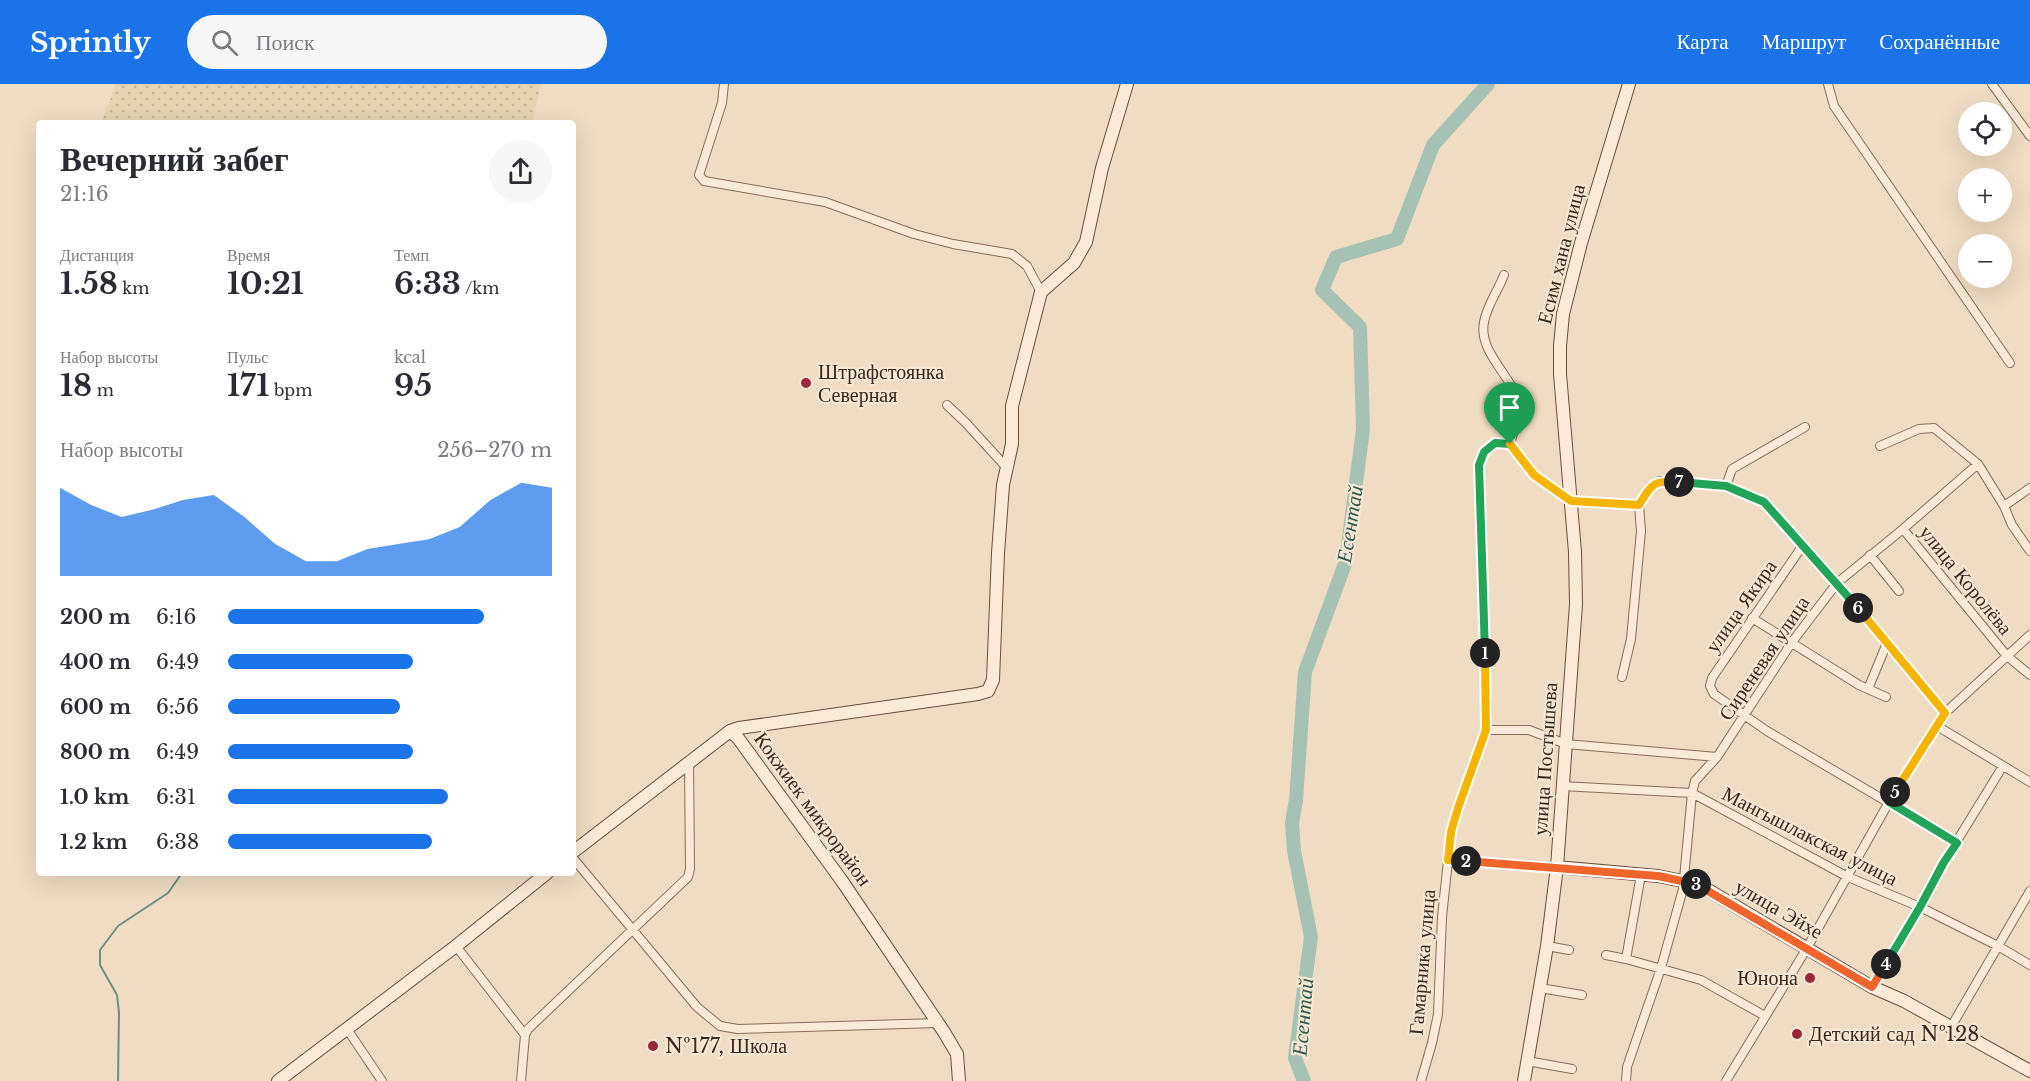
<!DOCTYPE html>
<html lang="ru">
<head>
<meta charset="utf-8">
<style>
  :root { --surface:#fff; --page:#f7f7f7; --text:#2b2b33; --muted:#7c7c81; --accent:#1a73e8 }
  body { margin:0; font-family:"Libre Baskerville",serif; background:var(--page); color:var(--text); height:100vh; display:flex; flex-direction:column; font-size:22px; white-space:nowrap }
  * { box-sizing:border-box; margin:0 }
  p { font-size:20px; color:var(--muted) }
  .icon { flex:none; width:33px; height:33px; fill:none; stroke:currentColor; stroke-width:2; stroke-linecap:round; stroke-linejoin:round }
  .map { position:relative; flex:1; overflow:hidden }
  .panel { position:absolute; left:36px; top:36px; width:540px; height:756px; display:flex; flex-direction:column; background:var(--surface); border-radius:6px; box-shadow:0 6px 24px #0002 }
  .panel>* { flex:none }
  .tools { position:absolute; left:1958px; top:18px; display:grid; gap:12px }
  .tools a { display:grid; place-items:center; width:54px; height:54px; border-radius:50%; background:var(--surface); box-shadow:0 6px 24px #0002; font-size:30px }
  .pin { position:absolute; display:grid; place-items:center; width:51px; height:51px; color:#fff; margin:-62px -26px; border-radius:50% 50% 50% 0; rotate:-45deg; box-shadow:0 0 6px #0007 }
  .pin .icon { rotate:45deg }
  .km { position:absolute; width:30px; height:30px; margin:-15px; border-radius:50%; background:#222; color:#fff; font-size:16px; line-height:30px; text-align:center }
  .round { display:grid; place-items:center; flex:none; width:63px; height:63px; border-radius:32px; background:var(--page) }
  .overview { display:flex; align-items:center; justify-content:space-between; height:102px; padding:0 24px }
  h1 { font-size:33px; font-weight:700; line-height:45px }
  .figures { display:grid; grid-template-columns:repeat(3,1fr); gap:9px; height:102px; padding:6px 24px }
  .figures div { display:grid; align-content:center }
  .figures b { font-size:30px; font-weight:700 }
  .figures small { font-size:16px; font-weight:400 }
  .figures p { font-size:16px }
  .chart { height:168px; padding:12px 24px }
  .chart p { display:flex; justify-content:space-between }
  .chart svg { width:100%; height:108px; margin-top:6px; fill:var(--accent); opacity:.7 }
  ul { padding:0 24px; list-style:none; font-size:20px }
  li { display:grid; grid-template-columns:96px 72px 1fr; align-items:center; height:45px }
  li i { height:15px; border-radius:8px; background:var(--accent) }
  header { display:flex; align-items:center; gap:36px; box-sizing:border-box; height:84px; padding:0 30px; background:var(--accent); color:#fff }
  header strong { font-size:28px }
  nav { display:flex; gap:33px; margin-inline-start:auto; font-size:21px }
  .search { width:420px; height:54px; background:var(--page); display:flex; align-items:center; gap:15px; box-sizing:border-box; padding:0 21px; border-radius:33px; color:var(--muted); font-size:22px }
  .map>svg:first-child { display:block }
  .farmland { fill:url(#farmland-dots) }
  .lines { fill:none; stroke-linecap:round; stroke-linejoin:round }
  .stream { stroke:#6c9082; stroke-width:2 }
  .river { stroke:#a6c2b5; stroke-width:14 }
  .street-casing { stroke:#8a6c5a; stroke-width:10 }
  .secondary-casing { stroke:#6c4d3d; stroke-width:14 }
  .street { stroke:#faead7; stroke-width:8 }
  .secondary { stroke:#faead7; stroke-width:12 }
  .split-1-casing { stroke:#fff; stroke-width:12 }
  .split-2-casing { stroke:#fff; stroke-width:12 }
  .split-3-casing { stroke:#fff; stroke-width:12 }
  .split-4-casing { stroke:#fff; stroke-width:12 }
  .split-5-casing { stroke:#fff; stroke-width:12 }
  .split-6-casing { stroke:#fff; stroke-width:12 }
  .split-7-casing { stroke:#fff; stroke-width:12 }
  .split-8-casing { stroke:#fff; stroke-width:12 }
  .split-1 { stroke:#22a559; stroke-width:8 }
  .split-2 { stroke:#f5b400; stroke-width:8 }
  .split-3 { stroke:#f0652b; stroke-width:8 }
  .split-4 { stroke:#f0652b; stroke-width:8 }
  .split-5 { stroke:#22a559; stroke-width:8 }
  .split-6 { stroke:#f5b400; stroke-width:8 }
  .split-7 { stroke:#22a559; stroke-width:8 }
  .split-8 { stroke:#f5b400; stroke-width:8 }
  .poi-dot { fill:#9a283a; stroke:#f6e7d3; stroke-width:2 }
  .labels { text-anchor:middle; stroke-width:4.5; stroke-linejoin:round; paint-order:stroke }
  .street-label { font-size:20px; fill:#3a271e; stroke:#f6e7d3 }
  .poi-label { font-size:20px; fill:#3a271e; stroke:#f6e7d3; text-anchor:start }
  .water-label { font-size:21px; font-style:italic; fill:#2d5a50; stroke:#f6e7d3 }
</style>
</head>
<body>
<header>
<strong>Sprintly</strong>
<div class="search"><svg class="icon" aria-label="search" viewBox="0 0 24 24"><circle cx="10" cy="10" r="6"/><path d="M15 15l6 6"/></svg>Поиск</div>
<nav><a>Карта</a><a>Маршрут</a><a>Сохранённые</a></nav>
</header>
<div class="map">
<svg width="2030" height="997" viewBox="0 0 2030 997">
  <defs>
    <pattern id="farmland-dots" width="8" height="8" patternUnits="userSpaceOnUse" patternTransform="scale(1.5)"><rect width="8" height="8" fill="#e5d5b1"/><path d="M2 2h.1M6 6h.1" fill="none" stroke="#c5b798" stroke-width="1.8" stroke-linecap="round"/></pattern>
  </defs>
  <rect width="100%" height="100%" fill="#efdcc3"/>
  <!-- farmland -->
  <path class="farmland" d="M 116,0 L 541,0 L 532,39 L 101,39 Z"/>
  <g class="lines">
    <!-- stream -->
    <path class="stream" d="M 118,997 L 119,929 L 117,911 L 100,881 L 100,866 L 118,842 L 168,809 L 182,789"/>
    <!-- river -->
    <path class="river" d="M 1304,997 L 1295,974 L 1311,853 L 1294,767 L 1292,739 L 1296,716 L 1305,588 L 1346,477 L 1363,345 L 1360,243 L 1322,206 L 1336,173 L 1397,155 L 1433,61 L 1488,0"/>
    <defs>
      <path id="street" d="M 724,0 L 722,19 L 699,91 L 704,97 L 825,118 L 914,150 L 953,160 L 1012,170 L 1027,182 L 1041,208
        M 1828,0 L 1834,22 L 2010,279
        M 1992,0 L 2030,52
        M 947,321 L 965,338 L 1008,385
        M 1510,360 L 1534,391 L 1571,417 L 1639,421 L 1650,403 L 1660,397 L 1726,402 L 1764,418 L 1837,499 L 1945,629
        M 1880,362 L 1919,345 L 1934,344 L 1978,380 L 2004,422 L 2012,441 L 2030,467
        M 1726,402 L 1732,385 L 1805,343
        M 2004,422 L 2030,404
        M 1903,445 L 2007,572 L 2030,591
        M 1803,461 L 1712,594 L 1710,602 L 1714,610 L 1767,647 L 1957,759
        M 1870,471 L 1899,507
        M 1752,534 L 1859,601 L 1886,613
        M 1622,593 L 1631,555 L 1641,447 L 1639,421
        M 1868,605 L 1887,559
        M 1937,642 L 2030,698
        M 1486,646 L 1529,646 L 1566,660 L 1717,673
        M 1562,702 L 1692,709 L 1848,793 L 1920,823 L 1998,862 L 2030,881
        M 573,774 L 697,923 L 720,942 L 738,945 L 938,939
        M 1448,776 L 1557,783
        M 1641,791 L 1626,875 L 1701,896 L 1765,932
        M 456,862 L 525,951
        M 1547,862 L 1569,866
        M 1606,871 L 1626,875
        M 1872,903 L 1920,823 L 1944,778 L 2003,682
        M 1540,904 L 1582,911
        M 1951,943 L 2030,807
        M 347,945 L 382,997
        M 1527,977 L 1572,985
        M 521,997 L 525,951 L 528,945 L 688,793 L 690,785 L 689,677
        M 1421,997 L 1432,959 L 1438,930 L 1442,833 L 1451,748 L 1458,724 L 1485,651 L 1487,640 L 1479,381 L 1484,368 L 1495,359 L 1510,360 C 1513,347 1520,333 1518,319 C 1513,292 1478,269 1484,238 C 1487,221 1498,207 1504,191
        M 1626,997 L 1627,983 L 1661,884 L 1683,805 L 1692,709 L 1695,697 L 1717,673 L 1792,558 L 1837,499 L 1903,445 L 1978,380
        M 1726,997 L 1807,864 L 1889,718 L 1945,629 L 2030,551"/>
      <path id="secondary" d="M 730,647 L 738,654 L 842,797 L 944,948 L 957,970 L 959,997
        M 573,768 L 730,647 L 739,644 L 978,610 L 988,607 L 993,596 L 998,469 L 1003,401 L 1012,360 L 1012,322 L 1041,208 L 1074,179 L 1086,158 L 1102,84 L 1127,0
        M 1557,783 L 1658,792 L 1698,800 L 1872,903 L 1904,917 L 2030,987
        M 278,997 L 456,862 L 547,789
        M 1524,997 L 1547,862 L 1557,783 L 1576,520 L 1575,468 L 1560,290 L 1560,262 L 1563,230 L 1581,159 L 1629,0"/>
    </defs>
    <!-- street casing -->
    <use href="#street" class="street-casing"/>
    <!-- secondary casing -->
    <use href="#secondary" class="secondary-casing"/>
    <!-- street -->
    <use href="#street" class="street"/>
    <!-- secondary -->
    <use href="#secondary" class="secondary"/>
  </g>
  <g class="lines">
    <defs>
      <path id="split-1" d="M 1485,569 L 1479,381 L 1484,368 L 1495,359 L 1510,360"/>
      <path id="split-2" d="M 1466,777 L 1448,776 L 1451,748 L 1458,724 L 1486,646 L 1485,569"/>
      <path id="split-3" d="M 1466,777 L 1658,792 L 1696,800"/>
      <path id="split-4" d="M 1696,800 L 1872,903 L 1886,880"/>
      <path id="split-5" d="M 1886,880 L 1920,823 L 1944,778 L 1957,759 L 1889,718 L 1895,708"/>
      <path id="split-6" d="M 1858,524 L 1945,629 L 1895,708"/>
      <path id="split-7" d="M 1679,398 L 1726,402 L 1764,418 L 1858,524"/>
      <path id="split-8" d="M 1510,360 L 1534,391 L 1571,417 L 1639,421 C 1652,400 1653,396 1679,398"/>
    </defs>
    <!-- split-1 casing -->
    <use href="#split-1" class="split-1-casing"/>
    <!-- split-2 casing -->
    <use href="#split-2" class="split-2-casing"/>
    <!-- split-3 casing -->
    <use href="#split-3" class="split-3-casing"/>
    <!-- split-4 casing -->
    <use href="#split-4" class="split-4-casing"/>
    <!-- split-5 casing -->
    <use href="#split-5" class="split-5-casing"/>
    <!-- split-6 casing -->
    <use href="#split-6" class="split-6-casing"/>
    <!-- split-7 casing -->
    <use href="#split-7" class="split-7-casing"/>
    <!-- split-8 casing -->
    <use href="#split-8" class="split-8-casing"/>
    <!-- split-1 -->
    <use href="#split-1" class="split-1"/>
    <!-- split-2 -->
    <use href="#split-2" class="split-2"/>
    <!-- split-3 -->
    <use href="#split-3" class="split-3"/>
    <!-- split-4 -->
    <use href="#split-4" class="split-4"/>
    <!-- split-5 -->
    <use href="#split-5" class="split-5"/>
    <!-- split-6 -->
    <use href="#split-6" class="split-6"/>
    <!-- split-7 -->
    <use href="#split-7" class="split-7"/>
    <!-- split-8 -->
    <use href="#split-8" class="split-8"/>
  </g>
  <!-- markers -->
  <g class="poi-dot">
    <circle cx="806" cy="299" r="6"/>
    <circle cx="1810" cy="894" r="6"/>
    <circle cx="1797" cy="950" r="6"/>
    <circle cx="653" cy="962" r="6"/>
  </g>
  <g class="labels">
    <!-- street labels -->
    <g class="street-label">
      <text transform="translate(1561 170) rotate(-76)" y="7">Есим хана улица</text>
      <text transform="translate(1966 496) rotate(51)" y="7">улица Королёва</text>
      <text transform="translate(1741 522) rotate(-55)" y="7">улица Якира</text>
      <text transform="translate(1764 574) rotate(-56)" y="7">Сиреневая улица</text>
      <text transform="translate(1545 675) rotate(-86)" y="7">улица Постышева</text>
      <text transform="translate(813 725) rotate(54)" y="7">Кокжиек микрорайон</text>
      <text transform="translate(1810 752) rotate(27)" y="7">Мангышлакская улица</text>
      <text transform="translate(1779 825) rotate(30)" y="7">улица Эйхе</text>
      <text transform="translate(1422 878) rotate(-85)" y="7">Гамарника улица</text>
    </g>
    <!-- poi labels -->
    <g class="poi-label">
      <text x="818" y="295">Штрафстоянка<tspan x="818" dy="23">Северная</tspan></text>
      <text x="1798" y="901" text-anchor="end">Юнона</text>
      <text x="1809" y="957">Детский сад №128</text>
      <text x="665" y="969">№177, Школа</text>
    </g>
    <!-- water labels -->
    <g class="water-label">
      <text transform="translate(1350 440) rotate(-81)" y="7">Есентай</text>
      <text transform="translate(1303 933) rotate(-85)" y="7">Есентай</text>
    </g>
  </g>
</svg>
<div class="tools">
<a><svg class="icon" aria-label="locate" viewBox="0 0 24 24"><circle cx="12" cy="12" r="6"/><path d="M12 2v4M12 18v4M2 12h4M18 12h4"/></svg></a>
<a>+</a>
<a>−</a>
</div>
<div class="pin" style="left:1510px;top:360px;background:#1e9e55"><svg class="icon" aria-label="arrive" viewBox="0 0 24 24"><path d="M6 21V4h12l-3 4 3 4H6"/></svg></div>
<b class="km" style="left:1485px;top:569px">1</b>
<b class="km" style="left:1466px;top:777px">2</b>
<b class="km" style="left:1696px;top:800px">3</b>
<b class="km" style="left:1886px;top:880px">4</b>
<b class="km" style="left:1895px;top:708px">5</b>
<b class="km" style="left:1858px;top:524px">6</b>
<b class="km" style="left:1679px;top:398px">7</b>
<section class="panel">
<div class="overview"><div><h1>Вечерний забег</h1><p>21:16</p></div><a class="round"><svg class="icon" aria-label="share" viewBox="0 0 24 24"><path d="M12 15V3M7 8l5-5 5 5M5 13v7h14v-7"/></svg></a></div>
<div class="figures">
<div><p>Дистанция</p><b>1.58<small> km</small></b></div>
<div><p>Время</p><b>10:21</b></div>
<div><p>Темп</p><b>6:33<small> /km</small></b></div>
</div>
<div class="figures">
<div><p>Набор высоты</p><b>18<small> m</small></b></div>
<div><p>Пульс</p><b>171<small> bpm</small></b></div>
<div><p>kcal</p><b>95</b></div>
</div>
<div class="chart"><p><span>Набор высоты</span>256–270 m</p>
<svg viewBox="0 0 160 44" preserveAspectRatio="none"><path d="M0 44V8L10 15L20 20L30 17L40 13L50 11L60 20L70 31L80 38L90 38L100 33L110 31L120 29L130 24L140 13L150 6L160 8V44z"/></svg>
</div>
<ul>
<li><b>200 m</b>6:16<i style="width:79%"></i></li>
<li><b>400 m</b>6:49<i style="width:57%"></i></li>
<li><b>600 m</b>6:56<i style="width:53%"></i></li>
<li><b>800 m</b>6:49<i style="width:57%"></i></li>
<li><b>1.0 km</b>6:31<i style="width:68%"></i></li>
<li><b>1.2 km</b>6:38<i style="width:63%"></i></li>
</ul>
</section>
</div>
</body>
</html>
